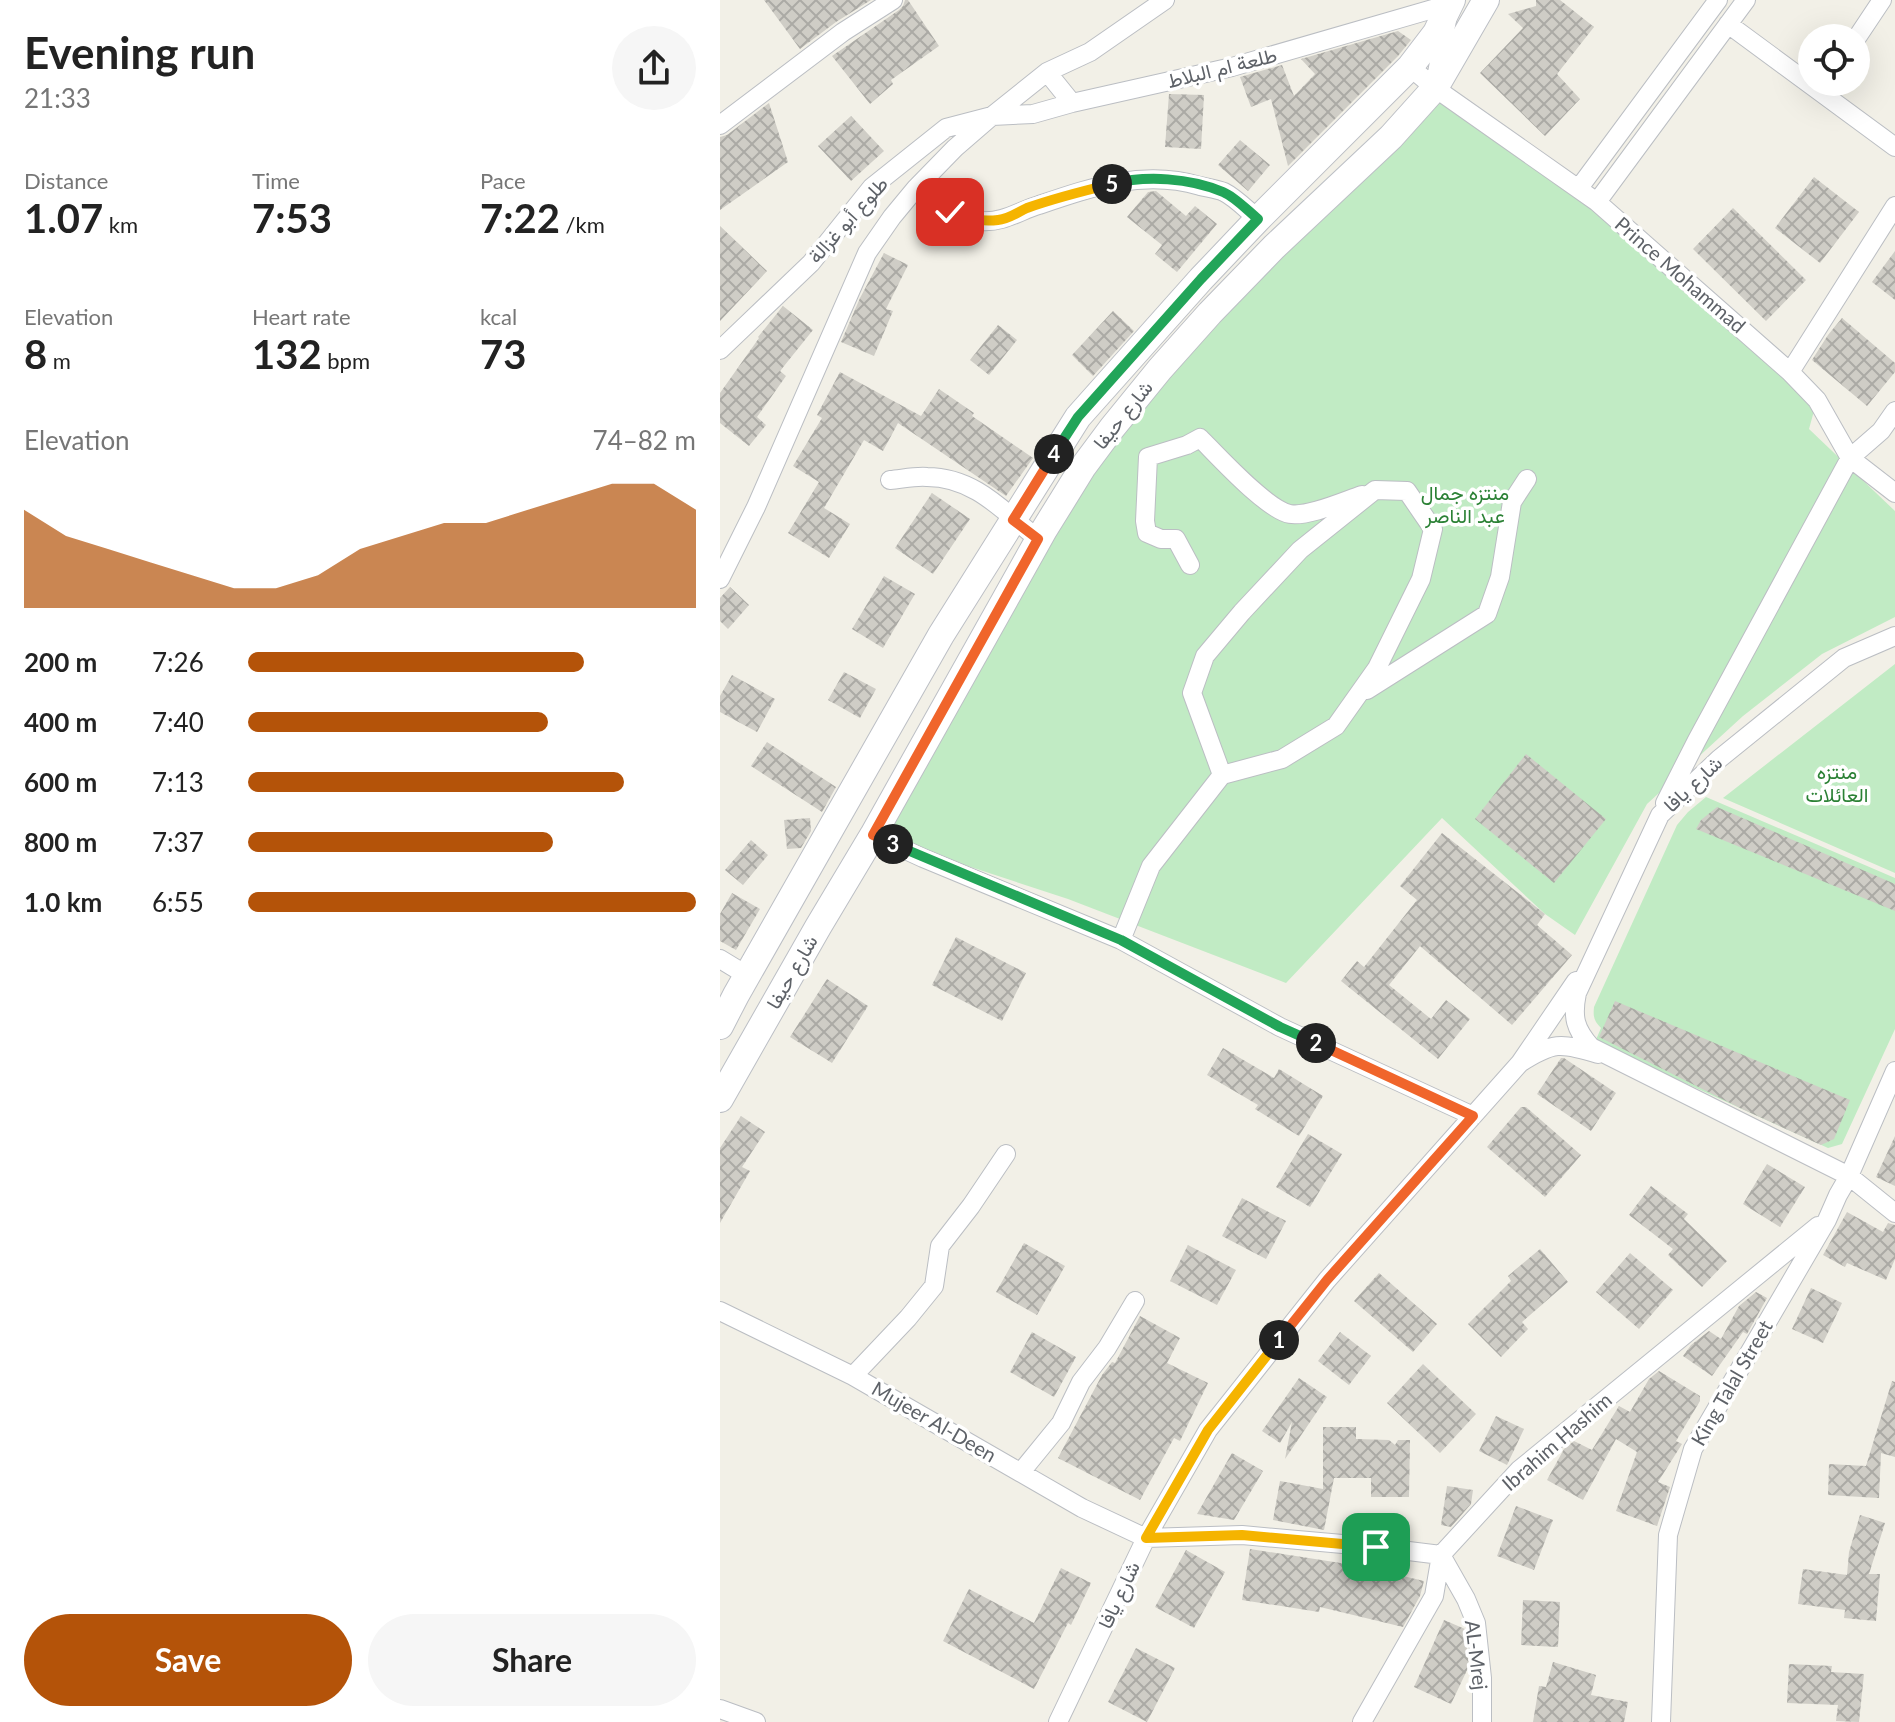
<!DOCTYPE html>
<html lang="en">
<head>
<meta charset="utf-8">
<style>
  :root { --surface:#fff; --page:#f6f6f6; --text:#222; --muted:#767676; --accent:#b45309 }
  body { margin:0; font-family:Lato,Vazirmatn,sans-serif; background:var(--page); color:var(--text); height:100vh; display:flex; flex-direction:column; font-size:30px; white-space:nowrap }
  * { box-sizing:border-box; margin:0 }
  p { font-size:26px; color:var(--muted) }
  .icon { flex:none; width:44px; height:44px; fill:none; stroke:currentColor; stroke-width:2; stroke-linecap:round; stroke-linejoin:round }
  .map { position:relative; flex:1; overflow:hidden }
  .drawer { display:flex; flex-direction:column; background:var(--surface); width:720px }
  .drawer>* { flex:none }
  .controls { position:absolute; left:1078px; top:24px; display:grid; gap:16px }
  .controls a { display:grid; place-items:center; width:72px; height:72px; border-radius:50%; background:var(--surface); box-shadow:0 8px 32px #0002; font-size:40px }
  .pin { position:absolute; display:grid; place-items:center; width:68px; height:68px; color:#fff; margin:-34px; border-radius:16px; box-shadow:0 4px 12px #0006 }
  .km { position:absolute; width:40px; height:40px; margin:-20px; border-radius:50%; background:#222; color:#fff; font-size:22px; line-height:40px; text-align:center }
  .round { display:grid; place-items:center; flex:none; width:84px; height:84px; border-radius:42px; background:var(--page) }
  .headline { display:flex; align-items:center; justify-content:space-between; height:136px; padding:0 24px }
  h1 { font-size:44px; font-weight:700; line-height:60px }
  .metrics { display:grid; grid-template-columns:repeat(3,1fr); gap:12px; height:136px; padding:8px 24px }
  .metrics div { display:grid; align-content:center }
  .metrics b { font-size:40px; font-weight:700 }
  .metrics small { font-size:22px; font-weight:400 }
  .metrics p { font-size:22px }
  .chart { height:224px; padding:16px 24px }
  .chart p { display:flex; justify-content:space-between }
  .chart svg { width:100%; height:144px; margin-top:8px; fill:var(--accent); opacity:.7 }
  .button { display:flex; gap:16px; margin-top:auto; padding:16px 24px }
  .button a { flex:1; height:92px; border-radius:48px; background:var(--accent); color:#fff; font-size:32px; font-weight:700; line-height:92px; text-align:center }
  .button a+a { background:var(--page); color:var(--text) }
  ul { padding:0 24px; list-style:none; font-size:26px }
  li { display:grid; grid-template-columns:128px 96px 1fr; align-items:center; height:60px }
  li i { height:20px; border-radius:10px; background:var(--accent) }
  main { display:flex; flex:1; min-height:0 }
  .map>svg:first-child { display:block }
  .green { fill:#c1ebc4 }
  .building { fill:url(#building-cross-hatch) }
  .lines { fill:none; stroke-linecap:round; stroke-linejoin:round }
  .minor-casing { stroke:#bbbec3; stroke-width:20 }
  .secondary-casing { stroke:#bcbfc5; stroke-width:28 }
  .minor { stroke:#fff; stroke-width:18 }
  .secondary { stroke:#fff; stroke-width:26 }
  .split-1-casing { stroke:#fff; stroke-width:16 }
  .split-2-casing { stroke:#fff; stroke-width:16 }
  .split-3-casing { stroke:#fff; stroke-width:16 }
  .split-4-casing { stroke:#fff; stroke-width:16 }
  .split-5-casing { stroke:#fff; stroke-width:16 }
  .split-6-casing { stroke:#fff; stroke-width:16 }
  .split-1 { stroke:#f5b400; stroke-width:10 }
  .split-2 { stroke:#f0652b; stroke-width:10 }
  .split-3 { stroke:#22a559; stroke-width:10 }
  .split-4 { stroke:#f0652b; stroke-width:10 }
  .split-5 { stroke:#22a559; stroke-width:10 }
  .split-6 { stroke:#f5b400; stroke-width:10 }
  .labels { text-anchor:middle; stroke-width:7; stroke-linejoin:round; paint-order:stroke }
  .street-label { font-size:20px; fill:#5e6268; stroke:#fff }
  .park-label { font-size:20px; fill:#2b8135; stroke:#fff }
</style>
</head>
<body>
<main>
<section class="drawer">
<div class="headline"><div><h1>Evening run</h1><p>21:33</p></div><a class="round"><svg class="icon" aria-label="share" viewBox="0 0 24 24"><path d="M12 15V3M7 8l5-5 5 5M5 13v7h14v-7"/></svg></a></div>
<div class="metrics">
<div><p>Distance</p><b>1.07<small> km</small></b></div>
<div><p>Time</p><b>7:53</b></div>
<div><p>Pace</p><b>7:22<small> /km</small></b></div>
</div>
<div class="metrics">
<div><p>Elevation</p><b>8<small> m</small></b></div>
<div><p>Heart rate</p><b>132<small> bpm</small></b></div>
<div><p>kcal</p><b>73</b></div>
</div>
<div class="chart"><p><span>Elevation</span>74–82 m</p>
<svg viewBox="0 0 160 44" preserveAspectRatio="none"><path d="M0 44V14L10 22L20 26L30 30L40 34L50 38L60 38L70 34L80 26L90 22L100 18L110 18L120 14L130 10L140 6L150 6L160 14V44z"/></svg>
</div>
<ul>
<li><b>200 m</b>7:26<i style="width:75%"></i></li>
<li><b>400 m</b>7:40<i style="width:67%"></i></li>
<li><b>600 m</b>7:13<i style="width:84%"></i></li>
<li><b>800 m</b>7:37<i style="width:68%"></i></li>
<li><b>1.0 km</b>6:55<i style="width:100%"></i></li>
</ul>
<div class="button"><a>Save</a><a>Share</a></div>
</section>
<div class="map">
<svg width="1175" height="1722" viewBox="0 0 1175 1722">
  <defs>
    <pattern id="building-cross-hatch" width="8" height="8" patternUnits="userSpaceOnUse" patternTransform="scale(2)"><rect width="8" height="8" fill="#cfcdc6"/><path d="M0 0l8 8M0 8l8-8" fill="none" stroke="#abaaa5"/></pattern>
  </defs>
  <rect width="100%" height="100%" fill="#f2f0e7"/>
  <!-- green -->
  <path class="green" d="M 715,88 L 940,258 L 1097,400 L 1089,429 L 1175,511 L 1175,617 L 1102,654 L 1023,716 L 927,804 L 855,935 L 825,914 L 722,818 L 566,983 L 348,899 L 153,835 L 392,428 Z
    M 1175,664 L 1175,873 L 1003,798 Z
    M 986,797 L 1175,878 L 1175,1029 L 1122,1144 L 1108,1148 L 875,1042 L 881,1028 C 874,1021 873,1017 874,1007 L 957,825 L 968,812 Z"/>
  <!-- building -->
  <path class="building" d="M 44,0 L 151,0 L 116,22 L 80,49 Z
    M 185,0 L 188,0 L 219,46 L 171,80 L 173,84 L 150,104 L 112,56 L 179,10 L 183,6 Z
    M 816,0 L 840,0 L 874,27 L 837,74 L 860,99 L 825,136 L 760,73 L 803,28 L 788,14 L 816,6 Z
    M 678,31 L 691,40 L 678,56 L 568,166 L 551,99 L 531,107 L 520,77 L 562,65 L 574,96 L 595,74 L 581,59 Z
    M 449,94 L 484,95 L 481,149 L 445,147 Z
    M 49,103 L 68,162 L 0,210 L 0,137 L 7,135 Z
    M 131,116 L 164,151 L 131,181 L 98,146 Z
    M 520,140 L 550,165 L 528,191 L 498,165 Z
    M 1094,177 L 1139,212 L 1100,263 L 1055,228 Z
    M 436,191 L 466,216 L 475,206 L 497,224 L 457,272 L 435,254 L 442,245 L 407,217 L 428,192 Z
    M 1013,208 L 1086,280 L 1046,321 L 973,249 Z
    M 0,226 L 47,271 L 0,321 Z
    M 1175,251 L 1175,300 L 1152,282 Z
    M 164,253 L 188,265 L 166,309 L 173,311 L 154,356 L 121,342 L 140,298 Z
    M 63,306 L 93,330 L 60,371 L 66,376 L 37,417 L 46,425 L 29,446 L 0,423 L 0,393 L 39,338 L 38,337 Z
    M 393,311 L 414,331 L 373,376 L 352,355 Z
    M 1122,318 L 1175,363 L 1175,372 L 1147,406 L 1092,360 L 1108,335 Z
    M 278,325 L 297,340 L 269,375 L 250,360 Z
    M 120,372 L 201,416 L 219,389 L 254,413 L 252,416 L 313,458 L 286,496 L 178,423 L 163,451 L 144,440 L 104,508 L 130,524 L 109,558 L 68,533 L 99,482 L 73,466 L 102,418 L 97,415 Z
    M 212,493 L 250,519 L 213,574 L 175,548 Z
    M 164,576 L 195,594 L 163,648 L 132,629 Z
    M 10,587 L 29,605 L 8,629 L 0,621 L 0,598 Z
    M 124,672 L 156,689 L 140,718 L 108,700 Z
    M 12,675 L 55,699 L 37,732 L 0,712 L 0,696 Z
    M 47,742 L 116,787 L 102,812 L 31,766 Z
    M 806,754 L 886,819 L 834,883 L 755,819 Z
    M 997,807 L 1175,884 L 1175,911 L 976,829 L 981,820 Z
    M 90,818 L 91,831 L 81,848 L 67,849 L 64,820 Z
    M 722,833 L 825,914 L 817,925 L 852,955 L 792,1025 L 700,946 L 669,985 L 711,1019 L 726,1000 L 750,1019 L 718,1059 L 621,981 L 637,961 L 644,967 L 697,900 L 680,886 Z
    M 31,840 L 48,855 L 23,885 L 5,870 Z
    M 12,893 L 40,909 L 16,950 L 0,941 L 0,914 Z
    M 236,937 L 306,973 L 282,1021 L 212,985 Z
    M 107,979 L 148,1006 L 112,1063 L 70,1037 Z
    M 895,1001 L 1130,1100 L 1114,1139 L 1101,1145 L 1022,1109 L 879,1037 Z
    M 503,1048 L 554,1078 L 559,1069 L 603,1096 L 579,1136 L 535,1109 L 538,1105 L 487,1075 Z
    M 841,1058 L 844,1058 L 896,1093 L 871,1131 L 817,1094 Z
    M 801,1107 L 806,1107 L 861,1155 L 825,1197 L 767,1147 Z
    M 21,1116 L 45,1132 L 22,1167 L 30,1171 L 0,1223 L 0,1148 Z
    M 588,1134 L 622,1154 L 590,1207 L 556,1187 Z
    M 1175,1136 L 1175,1186 L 1156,1177 Z
    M 1047,1164 L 1085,1187 L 1060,1227 L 1023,1204 Z
    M 931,1186 L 968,1214 L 964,1219 L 1007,1261 L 982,1287 L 948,1255 L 953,1249 L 909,1215 Z
    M 522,1198 L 566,1221 L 546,1259 L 502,1236 Z
    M 1127,1212 L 1163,1232 L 1168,1223 L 1175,1225 L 1175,1259 L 1166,1280 L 1127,1263 L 1125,1267 L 1103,1255 Z
    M 304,1243 L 345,1266 L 317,1315 L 276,1292 Z
    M 468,1245 L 516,1270 L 497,1305 L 450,1281 Z
    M 820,1249 L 848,1282 L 802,1322 L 808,1329 L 781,1357 L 748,1324 L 791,1281 L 788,1276 Z
    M 910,1253 L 953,1290 L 919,1329 L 876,1292 Z
    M 659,1273 L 717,1324 L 693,1352 L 634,1301 Z
    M 1091,1288 L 1122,1303 L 1103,1343 L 1072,1329 Z
    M 1036,1292 L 1047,1298 L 1027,1334 L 1023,1332 L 992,1376 L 963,1356 L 971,1345 L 989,1331 L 1001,1339 L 1019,1306 Z
    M 420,1316 L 460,1338 L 447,1363 L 488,1383 L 460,1441 L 454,1438 L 420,1500 L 338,1458 L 382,1375 L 392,1362 L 395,1363 Z
    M 312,1332 L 356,1357 L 334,1397 L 290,1372 Z
    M 620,1332 L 651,1356 L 629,1385 L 598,1361 Z
    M 703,1364 L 756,1414 L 720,1453 L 667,1403 Z
    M 939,1371 L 980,1396 L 980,1401 L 956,1441 L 962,1444 L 938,1482 L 950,1487 L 937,1526 L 896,1511 L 917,1452 L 896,1439 L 863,1500 L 827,1480 L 844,1449 L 854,1441 L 872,1450 L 899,1406 L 910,1412 L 929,1379 Z
    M 579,1378 L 607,1397 L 565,1459 L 572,1422 L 560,1443 L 542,1431 Z
    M 1172,1381 L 1175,1382 L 1175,1457 L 1161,1453 L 1159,1498 L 1108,1495 L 1109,1464 L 1146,1466 Z
    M 776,1416 L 804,1429 L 787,1465 L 759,1451 Z
    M 603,1427 L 636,1427 L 636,1439 L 669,1440 L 675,1445 L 678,1440 L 690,1440 L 689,1497 L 651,1497 L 651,1478 L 614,1478 L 604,1530 L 553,1520 L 560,1481 L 603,1489 Z
    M 512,1453 L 543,1471 L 514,1520 L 477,1514 Z
    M 727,1486 L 753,1490 L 751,1504 L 731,1527 L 721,1525 Z
    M 796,1506 L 833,1520 L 814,1570 L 777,1556 Z
    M 1140,1515 L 1165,1523 L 1149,1574 L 1160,1574 L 1156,1621 L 1124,1618 L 1125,1610 L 1078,1604 L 1083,1569 L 1127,1575 L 1129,1552 Z
    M 530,1549 L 627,1564 L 628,1563 L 704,1581 L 700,1596 L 683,1627 L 600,1607 L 599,1612 L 522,1600 Z
    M 466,1550 L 505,1572 L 474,1628 L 435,1607 Z
    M 341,1568 L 371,1583 L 351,1625 L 348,1623 L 314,1689 L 223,1641 L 249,1589 L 314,1623 Z
    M 803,1600 L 840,1602 L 838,1647 L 801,1645 Z
    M 724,1620 L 745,1629 L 749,1666 L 731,1704 L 694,1687 Z
    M 416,1648 L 455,1668 L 427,1722 L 388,1702 Z
    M 833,1662 L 876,1675 L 871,1695 L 908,1702 L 904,1722 L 813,1722 L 819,1686 L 826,1687 Z
    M 1069,1664 L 1112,1666 L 1111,1672 L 1144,1674 L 1139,1722 L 1116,1721 L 1118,1705 L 1067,1703 Z"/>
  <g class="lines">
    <defs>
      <path id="minor" d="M 1008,24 L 1175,147
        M 1136,39 L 1162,0
        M 690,67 L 715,88 L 877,202 L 1070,372 L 1097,400 L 1130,458 L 1175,493
        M 327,72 L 352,103
        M 0,125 L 123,32 L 173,0
        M 196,188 C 215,204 235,219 261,221 C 283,223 299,211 319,205 C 372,187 424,169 480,186 C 488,188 497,189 504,192 C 516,198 527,210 538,219
        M 859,188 L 998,0
        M 877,202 L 1026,0
        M 0,350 L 91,263 L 152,187 L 226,128 L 272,116 L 313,114 L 352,103 L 512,67 L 730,4 L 717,73
        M 1070,372 L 1175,206
        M 170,480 C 182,479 195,476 207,477 C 255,477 284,512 318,539
        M 470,565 L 456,539 L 441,539 L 427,533 L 425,521 L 428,457 L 467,445 L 480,438 C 498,456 547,510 570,514 C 588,517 624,501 642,495
        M 0,579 L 36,507 L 147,253 L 172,217 L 196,188 L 235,148 L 272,116 L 327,72 L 370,52 L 445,0
        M 1175,636 L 1124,658 L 999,759 L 940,815 L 857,993 C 852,1017 855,1029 871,1047 L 1129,1176 L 1175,1213
        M 647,690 L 767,614 L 780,577 L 792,502 L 807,479
        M 945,803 L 977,740 L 1130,458 L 1161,431 L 1175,411
        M 153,835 L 203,858 L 401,940 L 560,1027 L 753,1116
        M 401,940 L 431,866 L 502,775 L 562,759 L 616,726 L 657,668 L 701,579 L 713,529 L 687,491 L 655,490 L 580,550 L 522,612 L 485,656 L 472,693 L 502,775
        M 0,959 L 28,976
        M 856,981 L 800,1063 C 833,1042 840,1042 878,1054
        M 0,1311 L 133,1376 L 362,1508 L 426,1538 L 522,1535 L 656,1547 L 721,1555 L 746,1599 L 756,1623 L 762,1678 L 762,1722
        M 133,1376 L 188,1318 L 214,1286 L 220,1246 L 251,1206 L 286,1154
        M 301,1472 L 341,1423 L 361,1382 L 387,1348 L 415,1301
        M 0,1709 L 36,1722
        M 338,1722 L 426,1538 L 488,1430 L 607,1280 L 800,1063
        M 642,1722 L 714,1596 L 721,1555 L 799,1470 L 1098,1226
        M 941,1722 L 948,1535 L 973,1449 L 1107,1220 L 1118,1195 L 1129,1176 L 1175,1071"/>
      <path id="secondary" d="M 0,1026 L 16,995 L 221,635 L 358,417 L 481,279 L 538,219 L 690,67 L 716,33 L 732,0
        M 0,1099 L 98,927 L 153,835 L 324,530 L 363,467 L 392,428 L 440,369 L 490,313 L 554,247 L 671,137 L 715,88 L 766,0"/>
    </defs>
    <!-- minor casing -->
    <use href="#minor" class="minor-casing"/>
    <!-- secondary casing -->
    <use href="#secondary" class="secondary-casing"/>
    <!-- minor -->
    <use href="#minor" class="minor"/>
    <!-- secondary -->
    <use href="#secondary" class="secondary"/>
  </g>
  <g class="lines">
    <defs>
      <path id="split-1" d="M 559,1340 L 488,1430 L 426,1538 L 522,1535 L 656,1547"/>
      <path id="split-2" d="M 559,1340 L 607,1280 L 753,1116 L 596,1043"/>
      <path id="split-3" d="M 173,844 L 401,940 L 560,1027 L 596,1043"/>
      <path id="split-4" d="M 173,844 L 153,835 L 318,539 L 293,520 L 334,454"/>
      <path id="split-5" d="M 334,454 L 358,417 L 481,279 L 538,219 C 527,210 515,197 503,192 C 470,178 426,175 392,184"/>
      <path id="split-6" d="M 230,212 C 246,219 261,222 278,220 C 289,219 298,212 307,208 C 335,198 363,191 392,184"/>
    </defs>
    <!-- split-1 casing -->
    <use href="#split-1" class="split-1-casing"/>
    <!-- split-2 casing -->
    <use href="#split-2" class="split-2-casing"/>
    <!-- split-3 casing -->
    <use href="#split-3" class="split-3-casing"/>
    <!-- split-4 casing -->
    <use href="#split-4" class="split-4-casing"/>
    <!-- split-5 casing -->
    <use href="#split-5" class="split-5-casing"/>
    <!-- split-6 casing -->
    <use href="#split-6" class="split-6-casing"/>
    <!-- split-1 -->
    <use href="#split-1" class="split-1"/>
    <!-- split-2 -->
    <use href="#split-2" class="split-2"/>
    <!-- split-3 -->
    <use href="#split-3" class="split-3"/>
    <!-- split-4 -->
    <use href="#split-4" class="split-4"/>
    <!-- split-5 -->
    <use href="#split-5" class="split-5"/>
    <!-- split-6 -->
    <use href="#split-6" class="split-6"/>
  </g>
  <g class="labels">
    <!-- street labels -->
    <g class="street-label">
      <text transform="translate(502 68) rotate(-14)" y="7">طلعة ام البلاط</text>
      <text transform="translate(128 220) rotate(-48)" y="7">طلوع أبو غزالة</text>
      <text transform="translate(960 275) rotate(41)" y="7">Prince Mohammad</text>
      <text transform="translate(403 415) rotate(-51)" y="7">شارع حيفا</text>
      <text transform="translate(973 784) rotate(-43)" y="7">شارع يافا</text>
      <text transform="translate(72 972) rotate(-60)" y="7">شارع حيفا</text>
      <text transform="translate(1012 1383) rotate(-60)" y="7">King Talal Street</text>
      <text transform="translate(214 1422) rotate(30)" y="7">Mujeer Al-Deen</text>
      <text transform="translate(837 1442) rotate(-41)" y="7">Ibrahim Hashim</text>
      <text transform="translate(399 1595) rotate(-65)" y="7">شارع يافا</text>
      <text transform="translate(756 1655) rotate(83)" y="7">AL-Mrej</text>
    </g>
    <!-- park labels -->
    <g class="park-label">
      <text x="745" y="500">منتزه جمال<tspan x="745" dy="23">عبد الناصر</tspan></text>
      <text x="1117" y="779">منتزه<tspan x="1117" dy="23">العائلات</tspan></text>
    </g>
  </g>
</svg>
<div class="controls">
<a><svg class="icon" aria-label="locate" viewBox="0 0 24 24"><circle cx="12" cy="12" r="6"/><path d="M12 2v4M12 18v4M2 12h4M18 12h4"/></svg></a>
</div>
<div class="pin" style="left:656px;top:1547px;background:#1e9e55"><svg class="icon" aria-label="arrive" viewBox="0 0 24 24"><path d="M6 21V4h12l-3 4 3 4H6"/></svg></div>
<div class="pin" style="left:230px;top:212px;background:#d93025"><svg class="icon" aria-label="check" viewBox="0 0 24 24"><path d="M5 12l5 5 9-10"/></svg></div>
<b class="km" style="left:559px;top:1340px">1</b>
<b class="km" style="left:596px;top:1043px">2</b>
<b class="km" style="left:173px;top:844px">3</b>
<b class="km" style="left:334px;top:454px">4</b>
<b class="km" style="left:392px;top:184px">5</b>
</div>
</main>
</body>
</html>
